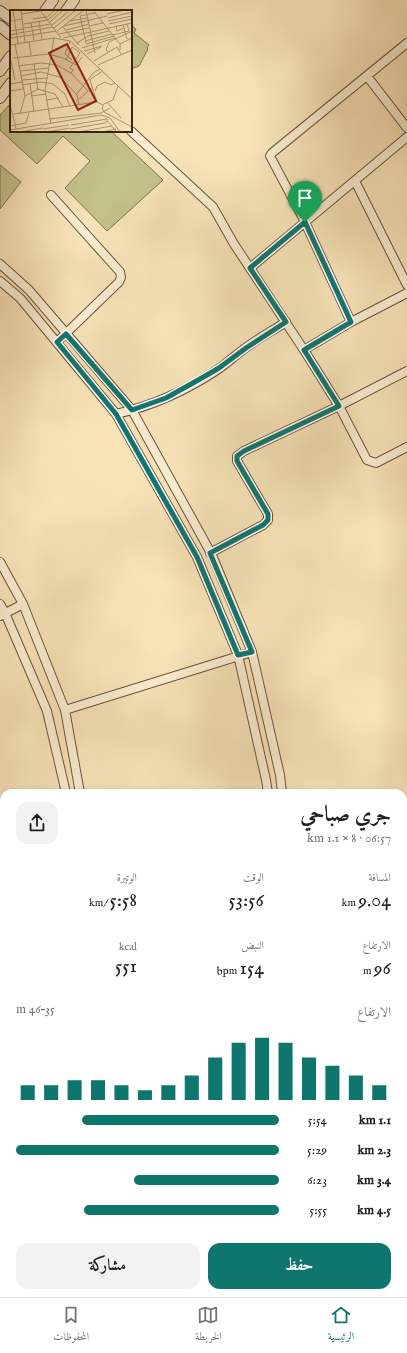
<!DOCTYPE html>
<html lang="ar">
<head>
<meta charset="utf-8">
<style>
  :root { --surface:#fff; --page:#f2f2f2; --text:#202124; --muted:#757577; --line:#e0e0e0; --accent:#0f766e }
  body { margin:0; font-family:"IM FELL English",Amiri,serif; background:var(--page); color:var(--text); direction:rtl; height:100vh; display:flex; flex-direction:column; font-size:15px; white-space:nowrap }
  * { box-sizing:border-box; margin:0 }
  p { font-size:13px; color:var(--muted) }
  .icon { flex:none; width:22px; height:22px; fill:none; stroke:currentColor; stroke-width:2; stroke-linecap:round; stroke-linejoin:round }
  .map { position:relative; flex:1; overflow:hidden; direction:ltr }
  .details { position:absolute; left:0px; top:789px; width:407px; height:508px; display:flex; flex-direction:column; background:var(--surface); border-radius:12px 12px 0 0; box-shadow:0 2px 6px #0003; direction:rtl }
  .details>* { flex:none }
  .pin { position:absolute; display:grid; place-items:center; width:34px; height:34px; color:#fff; margin:-41px -17px; border-radius:50% 50% 50% 0; rotate:-45deg; box-shadow:0 0 4px #0007 }
  .pin .icon { rotate:45deg }
  .round { display:grid; place-items:center; flex:none; width:42px; height:42px; border-radius:12px; background:var(--page) }
  .overview { display:flex; align-items:center; justify-content:space-between; height:68px; padding:0 16px }
  h1 { font-size:22px; font-weight:600; line-height:30px }
  .figures { display:grid; grid-template-columns:repeat(3,1fr); gap:6px; height:68px; padding:4px 16px }
  .figures div { display:grid; align-content:center }
  .figures b { font-size:20px; font-weight:600 }
  .figures small { font-size:11px; font-weight:400 }
  .figures p { font-size:11px }
  .chart { height:112px; padding:8px 16px }
  .chart p { display:flex; justify-content:space-between }
  .chart svg { width:100%; height:72px; margin-top:4px; stroke:var(--accent); stroke-width:6 }
  .button { display:flex; gap:8px; margin-top:auto; padding:8px 16px }
  .button a { flex:1; height:46px; border-radius:12px; background:var(--accent); color:#fff; font-size:16px; font-weight:600; line-height:46px; text-align:center }
  .button a+a { background:var(--page); color:var(--text) }
  ul { padding:0 16px; list-style:none; font-size:13px }
  li { display:grid; grid-template-columns:64px 48px 1fr; align-items:center; height:30px }
  li i { height:10px; border-radius:5px; background:var(--accent) }
  .menu { display:flex; justify-content:space-around; align-items:center; height:56px; border-top:1px solid var(--line); background:var(--surface); font-size:11px; color:var(--muted) }
  .menu a { display:grid; justify-items:center; gap:2px }
  .menu .on { color:var(--accent) }
  .map>svg:first-child { display:block }
  .green { fill:#c3c28b; stroke:#7f734f }
  .lines { fill:none; stroke-linecap:round; stroke-linejoin:round }
  .minor-casing { stroke:#6a543c; stroke-width:10 }
  .tertiary-casing { stroke:#6a543c; stroke-width:12 }
  .minor { stroke:#faedd1; stroke-width:8 }
  .tertiary { stroke:#faedd1; stroke-width:10 }
  .route-casing { stroke:#fff; stroke-width:8 }
  .route { stroke:#0f766e; stroke-width:5 }
  .inset-road { fill:none; stroke:#ac9776; stroke-width:1 }
  .view { fill:#8f2418; fill-opacity:0.15; stroke:#8f2418; stroke-width:2 }
  .inset-edge { fill:none; stroke:#3b2413; stroke-width:2 }
</style>
</head>
<body>
<div class="map">
<svg width="407" height="1297" viewBox="0 0 407 1297">
  <rect width="100%" height="100%" fill="#f8e3b8"/>
  <filter id="stains"><feTurbulence type="fractalNoise" baseFrequency=".005" numOctaves="4"/><feColorMatrix values="0 0 0 0 .2 0 0 0 0 .09 0 0 0 0 .02 0 0 0 .5 -.17"/></filter>
  <radialGradient id="worn" r=".72"><stop offset=".6" stop-color="#630" stop-opacity="0"/><stop offset="1" stop-color="#630" stop-opacity=".3"/></radialGradient>
  <!-- green -->
  <path class="green" d="M 131,25 L 136,29 L 134,33 L 149,45 L 147,48 L 148,49 L 139,66 L 131,69 Z
    M 11,103 L 11,131 L 111,131 L 163,180 L 107,231 L 65,188 L 90,161 L 63,136 L 37,164 L 0,130 L 0,115 Z
    M 0,165 L 21,182 L 0,209 Z"/>
  <g class="lines">
    <defs>
      <path id="minor" d="M 367,76 L 407,128
        M 131,131 L 213,207 L 234,244 L 304,350 L 339,406 L 367,460 L 376,463 L 407,447
        M 355,181 L 407,285
        M 51,195 L 120,272 L 121,277 L 119,282 L 57,342
        M 0,264 L 29,290 L 132,410 L 212,555 L 252,652 L 280,775 L 282,793
        M 250,268 L 407,137
        M 0,281 L 20,298 L 116,414 L 197,557 L 238,655 L 266,780 L 268,793
        M 351,322 L 305,222 L 270,156 L 272,153 L 407,43
        M 304,350 L 351,322 L 407,293
        M 116,414 C 152,406 189,389 220,368 C 228,362 236,355 244,349 C 257,339 272,331 286,322
        M 210,553 L 263,525 L 268,520 L 268,514 L 237,461 L 237,456 L 244,451 L 339,406 L 407,371
        M 0,562 L 23,604 L 65,710 L 80,793
        M 0,604 L 5,613 L 47,711 L 66,793
        M 0,616 L 23,604
        M 65,710 L 252,652
        M 403,870 L 407,868
        M 0,898 L 4,898
        M 403,1030 L 407,1029
        M 0,1044 L 4,1044
        M 0,1162 L 4,1164
        M 0,1186 L 4,1188
        M 403,1198 L 407,1199
        M 403,1291 L 407,1295
        M 345,1293 L 358,1297"/>
      <path id="tertiary" d="M 0,11 L 11,19
        M 45,11 L 53,0
        M 66,11 L 74,0
        M 0,26 L 11,35
        M 0,71 L 11,56
        M 0,98 L 11,83"/>
    </defs>
    <!-- minor casing -->
    <use href="#minor" class="minor-casing"/>
    <!-- tertiary casing -->
    <use href="#tertiary" class="tertiary-casing"/>
    <!-- minor -->
    <use href="#minor" class="minor"/>
    <!-- tertiary -->
    <use href="#tertiary" class="tertiary"/>
  </g>
  <g class="lines">
    <defs>
      <path id="route" d="M 305,222 L 351,322 L 304,350 L 339,406 L 244,451 L 237,456 L 237,461 L 268,514 L 268,520 L 263,525 L 210,553 L 252,652 L 238,655 L 197,557 L 116,414 L 57,342 L 66,334 L 132,410 L 166,398 L 200,379 L 219,368 L 246,348 L 286,322 L 250,268 Z"/>
    </defs>
    <!-- route casing -->
    <use href="#route" class="route-casing"/>
    <!-- route -->
    <use href="#route" class="route"/>
  </g>
  <!-- overview -->
  <g transform="translate(10 10)">
    <rect width="122" height="122" fill="#f8e3b8"/>
    <path class="inset-road" d="M 3,0 L 8,33M 11,0 L 15,32M 30,0 L 51,28M 76,0 L 85,43M 83,0 L 110,34 L 110,40M 12,4 L 30,1M 97,4 L 115,0M 70,6 L 76,33M 70,6 L 85,3M 36,8 L 45,0M 98,8 L 122,2M 23,9 L 36,7M 0,11 L 12,9M 60,11 L 77,8M 98,11 L 122,6M 29,12 L 32,29M 40,12 L 53,0M 21,13 L 24,30M 14,14 L 38,10 L 49,0M 99,14 L 122,9M 42,15 L 58,2M 113,15 L 117,29M 54,16 L 97,6M 79,16 L 93,13M 106,16 L 107,21 L 114,18M 53,17 L 69,35M 14,18 L 41,14M 44,18 L 66,0M 56,20 L 79,14M 0,21 L 13,19M 47,21 L 74,0M 15,22 L 43,17M 49,24 L 79,18M 0,25 L 14,22M 103,25 L 119,21 L 117,14M 15,26 L 46,21M 0,28 L 15,26M 53,28 L 122,13M 60,31 L 55,44 L 62,50M 75,31 L 102,24M 19,32 L 21,45M 67,33 L 78,26 L 99,21M 5,34 L 15,86M 76,34 L 104,26M 110,34 L 122,28M 0,35 L 44,28 L 60,31 L 122,89M 72,38 L 105,28M 74,41 L 92,36M 98,42 L 96,40 L 99,32 L 122,21M 77,44 L 91,37M 0,47 L 5,70M 4,48 L 38,44 L 53,48 L 66,55 L 72,47M 56,50 L 62,37 L 70,43 L 60,58 L 63,60 L 61,63M 84,51 L 107,37 L 111,44M 24,54 L 28,80M 88,55 L 122,40M 8,56 L 31,53 L 47,55 L 61,63 L 78,81M 10,61 L 39,58M 11,66 L 31,62 L 50,67 L 67,85 L 69,95M 12,70 L 37,68M 79,70 L 93,61M 80,70 L 87,92 L 93,95M 20,73 L 24,102M 0,74 L 12,72M 12,75 L 31,72 L 43,74 L 55,84 L 60,96M 108,76 L 103,90 L 94,94 L 92,98 L 94,102 L 122,117M 0,81 L 13,79M 85,81 L 87,76 L 95,72 L 101,75 L 105,73M 67,84 L 83,63 L 90,59M 21,86 L 36,84M 69,89 L 83,77M 36,90 L 49,88M 97,92 L 111,108M 0,94 L 6,119M 4,104 L 87,92M 10,104 L 15,86 L 28,79 L 45,84 L 53,97M 39,109 L 91,103 L 100,98M 97,111 L 107,122M 41,114 L 35,80 L 44,28M 61,115 L 97,109M 0,116 L 16,113 L 19,103M 33,119 L 59,115M 60,119 L 95,113 L 98,109M 0,120 L 91,105 L 100,108 L 110,122M 10,122 L 33,118M 36,122 L 60,118M 68,122 L 102,116M 93,122 L 106,119"/>
    <path class="view" d="M 57,34 L 86,91 L 68,100 L 39,43 Z"/>
    <rect width="122" height="122" class="inset-edge"/>
  </g>
  <rect width="100%" height="100%" filter="url(#stains)"/>
  <rect width="100%" height="100%" fill="url(#worn)"/>
</svg>
<div class="pin" style="left:305px;top:222px;background:#1e9e55"><svg class="icon" aria-label="arrive" viewBox="0 0 24 24"><path d="M6 21V4h12l-3 4 3 4H6"/></svg></div>
<section class="details">
<div class="overview"><div><h1>جري صباحي</h1><p>06:57 · 8 × 1.1 km</p></div><a class="round"><svg class="icon" aria-label="share" viewBox="0 0 24 24"><path d="M12 15V3M7 8l5-5 5 5M5 13v7h14v-7"/></svg></a></div>
<div class="figures">
<div><p>المسافة</p><b>9.04<small> km</small></b></div>
<div><p>الوقت</p><b>53:56</b></div>
<div><p>الوتيرة</p><b>5:58<small> /km</small></b></div>
</div>
<div class="figures">
<div><p>الارتفاع</p><b>96<small> m</small></b></div>
<div><p>النبض</p><b>154<small> bpm</small></b></div>
<div><p>kcal</p><b>551</b></div>
</div>
<div class="chart"><p><span>الارتفاع</span>35–46 m</p>
<svg viewBox="0 0 160 44" preserveAspectRatio="none"><path d="M5 44V35M15 44V35M25 44V32M35 44V32M45 44V35M55 44V38M65 44V35M75 44V29M85 44V18M95 44V9M105 44V6M115 44V9M125 44V18M135 44V23M145 44V29M155 44V35"/></svg>
</div>
<ul>
<li><b>1.1 km</b>5:54<i style="width:75%"></i></li>
<li><b>2.3 km</b>5:29<i style="width:100%"></i></li>
<li><b>3.4 km</b>6:23<i style="width:55%"></i></li>
<li><b>4.5 km</b>5:55<i style="width:74%"></i></li>
</ul>
<div class="button"><a>حفظ</a><a>مشاركة</a></div>
</section>
</div>
<nav class="menu">
<a class="on"><svg class="icon" aria-label="home" viewBox="0 0 24 24"><path d="M3 11l9-7 9 7M6 9v11h12V9"/></svg>الرئيسية</a>
<a><svg class="icon" aria-label="map" viewBox="0 0 24 24"><path d="M3 6l6-2 6 2 6-2v14l-6 2-6-2-6 2zM9 4v14M15 6v14"/></svg>الخريطة</a>
<a><svg class="icon" aria-label="saved" viewBox="0 0 24 24"><path d="M7 4h10v16l-5-4-5 4z"/></svg>المحفوظات</a>
</nav>
</body>
</html>
